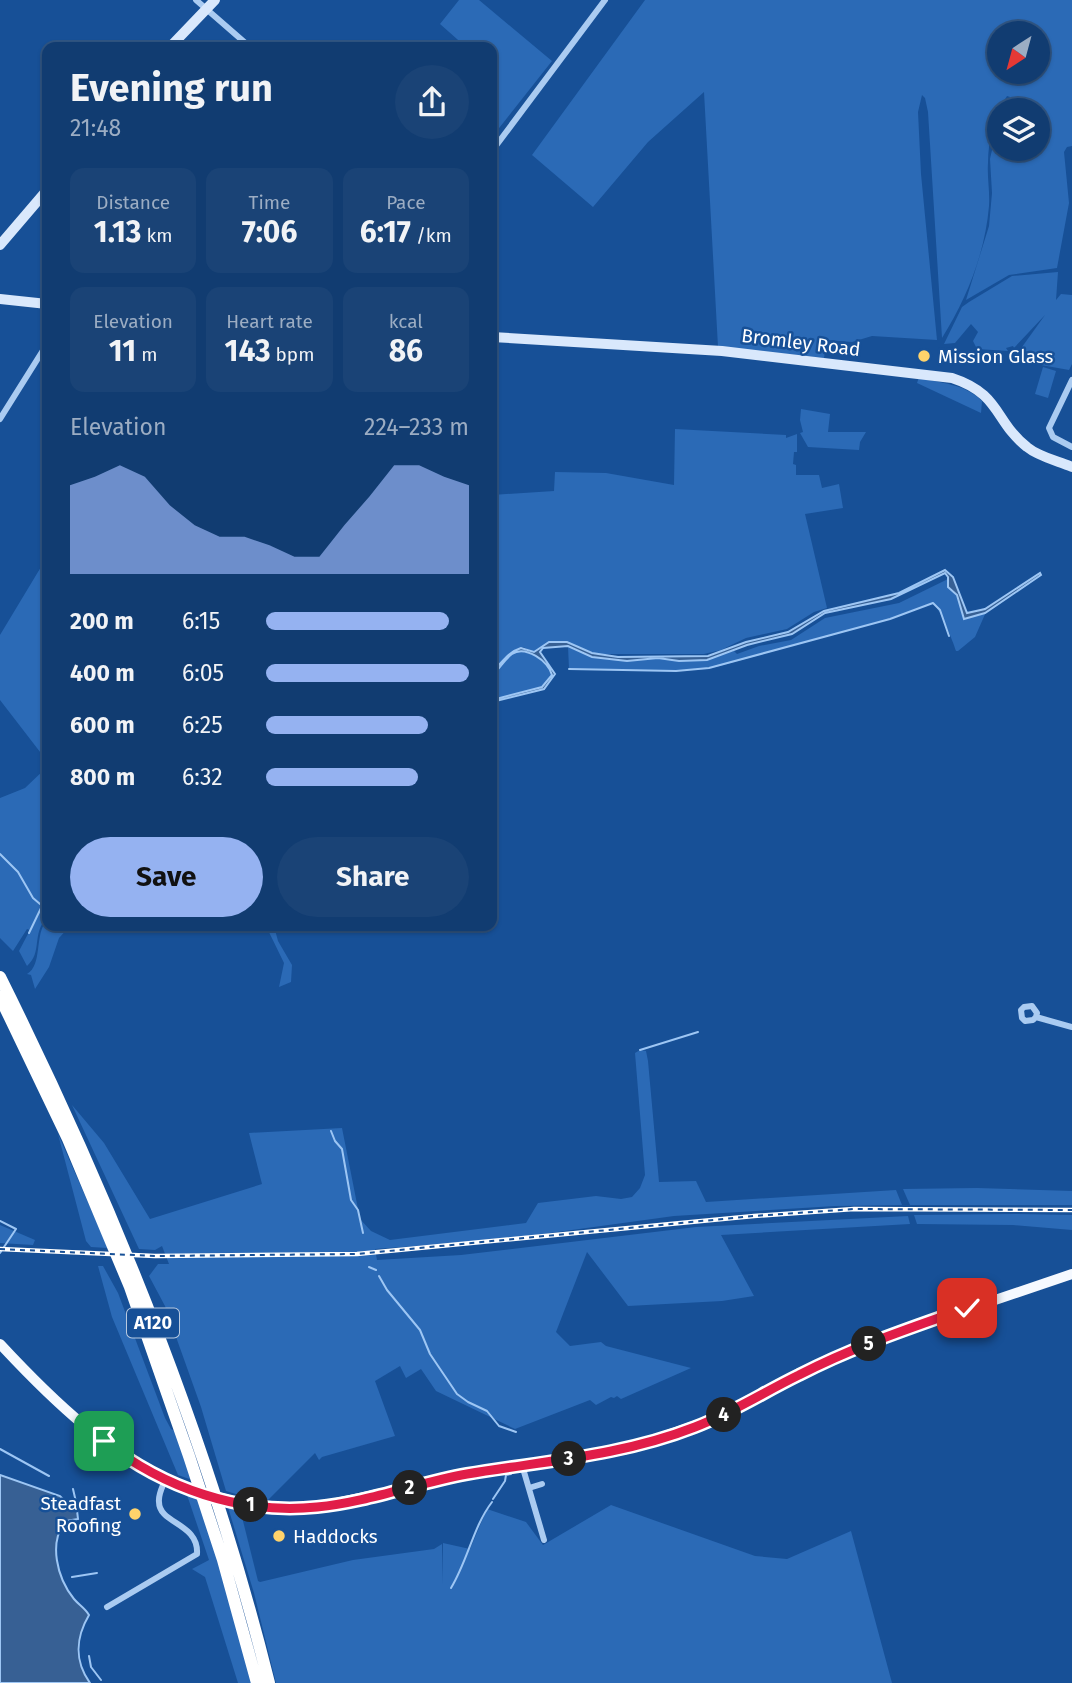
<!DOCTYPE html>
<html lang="en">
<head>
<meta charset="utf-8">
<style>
  :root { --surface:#113c71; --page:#1a4376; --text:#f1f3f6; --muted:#9cadc3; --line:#305684; --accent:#95b2f1 }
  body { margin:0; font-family:"Fira Sans",sans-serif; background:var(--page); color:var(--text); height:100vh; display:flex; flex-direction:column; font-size:26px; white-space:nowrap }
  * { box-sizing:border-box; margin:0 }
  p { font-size:23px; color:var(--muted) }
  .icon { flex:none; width:38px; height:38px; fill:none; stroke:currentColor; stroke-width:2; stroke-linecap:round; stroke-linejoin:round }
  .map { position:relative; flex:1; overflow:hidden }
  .side { position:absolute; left:42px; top:42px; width:455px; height:889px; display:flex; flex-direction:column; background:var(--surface); border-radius:14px; box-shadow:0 2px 5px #0004,0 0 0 2px var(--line) }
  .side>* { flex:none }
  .needle { width:46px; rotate:216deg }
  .fabs { position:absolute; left:987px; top:21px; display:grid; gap:14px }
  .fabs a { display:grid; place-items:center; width:63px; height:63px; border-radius:50%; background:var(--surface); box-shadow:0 2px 5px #0004,0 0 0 2px var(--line); font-size:35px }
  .pin { position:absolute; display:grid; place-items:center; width:60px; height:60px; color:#fff; margin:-30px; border-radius:14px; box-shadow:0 4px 10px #0006 }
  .km { position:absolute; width:35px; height:35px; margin:-18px; border-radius:50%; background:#222; color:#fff; font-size:19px; line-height:35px; text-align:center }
  .round { display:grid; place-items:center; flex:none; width:74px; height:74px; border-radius:37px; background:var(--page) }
  .headline { display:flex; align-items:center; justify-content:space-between; height:119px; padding:0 28px }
  h1 { font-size:38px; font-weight:700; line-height:52px }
  .stats { display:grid; grid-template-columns:repeat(3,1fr); gap:10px; height:119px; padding:7px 28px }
  .stats div { display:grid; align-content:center; border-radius:14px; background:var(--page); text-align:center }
  .stats b { font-size:30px; font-weight:700 }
  .stats small { font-size:19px; font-weight:400 }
  .stats p { font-size:19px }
  .chart { height:196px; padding:14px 28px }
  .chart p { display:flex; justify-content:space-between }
  .chart svg { width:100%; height:126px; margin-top:7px; fill:var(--accent); opacity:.7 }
  .cta { display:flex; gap:14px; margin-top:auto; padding:14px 28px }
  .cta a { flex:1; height:80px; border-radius:42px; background:var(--accent); color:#111; font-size:28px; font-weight:700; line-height:80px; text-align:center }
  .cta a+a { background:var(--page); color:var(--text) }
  ul { padding:0 28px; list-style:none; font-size:23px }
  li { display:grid; grid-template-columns:112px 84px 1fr; align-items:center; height:52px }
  li i { height:18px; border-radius:9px; background:var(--accent) }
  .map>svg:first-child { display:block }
  .green { fill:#2b6ab6; fill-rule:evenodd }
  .water { fill:#376094; stroke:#9dc6f4; stroke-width:2 }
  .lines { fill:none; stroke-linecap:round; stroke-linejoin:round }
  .stream { stroke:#9dc6f4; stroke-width:2 }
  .street { stroke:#aacbf1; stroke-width:6 }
  .secondary { stroke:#d9e8fc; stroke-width:10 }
  .primary { stroke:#f5f9ff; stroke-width:10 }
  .highway { stroke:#fff; stroke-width:12 }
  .rail-casing { stroke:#fff; stroke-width:4.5 }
  .rail { stroke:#175097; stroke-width:2; stroke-dasharray:5; stroke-linecap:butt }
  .primary-bridge { stroke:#f5f9ff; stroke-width:10 }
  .route-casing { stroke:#fff; stroke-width:14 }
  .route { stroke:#e11d48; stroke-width:9 }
  .poi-dot { fill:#ffd36b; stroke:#175097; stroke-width:2.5 }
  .labels { text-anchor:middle; stroke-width:5; stroke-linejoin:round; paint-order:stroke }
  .shield { fill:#175097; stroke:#b9cae0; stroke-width:2 }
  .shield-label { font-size:18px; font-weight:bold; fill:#fff }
  .street-label { font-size:19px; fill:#fff; stroke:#175097 }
  .poi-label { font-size:19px; fill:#fff; stroke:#175097; text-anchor:start }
</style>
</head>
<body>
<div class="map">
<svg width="1072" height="1683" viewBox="0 0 1072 1683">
  <rect width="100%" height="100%" fill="#175097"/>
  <!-- green -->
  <path class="green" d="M 459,0 L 479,0 L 552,61 L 492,137 L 492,47 L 466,47 L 440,24 Z
    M 645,0 L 1072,0 L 1072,146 L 1067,147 L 1064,152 L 1069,203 L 1057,268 L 1009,275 L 966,300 L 989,226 L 992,193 L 990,159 L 999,118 L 999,149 L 1038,149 L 1038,110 L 1002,110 L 1010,97 L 1007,96 C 995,114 988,140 988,163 C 987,177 990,191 989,206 C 985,253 967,298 942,338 L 928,112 L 925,98 L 922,95 L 918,112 L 921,174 L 937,340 L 872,336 L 852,342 L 827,340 L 824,358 L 718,347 L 704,92 L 648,142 L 593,207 L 532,155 ZM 999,33 L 1038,33 L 1038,72 L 999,72 Z
    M 1058,272 L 1056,300 L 1061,294 L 1072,295 L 1072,364 L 1069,370 L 1019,361 L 1022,347 L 1045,315 L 1014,348 L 1013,346 L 1006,348 L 1008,351 L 977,349 L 973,341 L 978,332 L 971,324 L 955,343 L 944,344 L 962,307 L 969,302 L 1012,276 Z
    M 1043,367 L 1056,371 L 1048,398 L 1035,394 Z
    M 919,377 C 941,384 964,383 982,401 L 981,413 L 917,383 Z
    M 801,409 L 830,414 L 828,432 L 866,432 L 860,442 L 859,450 L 808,447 L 800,433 L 803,432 L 800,420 Z
    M 675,429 L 786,435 L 786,438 L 797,434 L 797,452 L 794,452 L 793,464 L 796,465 L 796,475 L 819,475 L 822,488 L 839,484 L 843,508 L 805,514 L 827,608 L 814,612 L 787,629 L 746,638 L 721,650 L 704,654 L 597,654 L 567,642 L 549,642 L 534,652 L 523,647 L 515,650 L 492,672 L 492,495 L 554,491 L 555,472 L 606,473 L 674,485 Z
    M 47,557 L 47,761 L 0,700 L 0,635 Z
    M 948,579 L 948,586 L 957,595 L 964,619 L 986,612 L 975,637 L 958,651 L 956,651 C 953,641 940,609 933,603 L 890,619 L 716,667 L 676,671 L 569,669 L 568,646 L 587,655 L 627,661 L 658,658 L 700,660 L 734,651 L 737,654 L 759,646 L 791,640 L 825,618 L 899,603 Z
    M 520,651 C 534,655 548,658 552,675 L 542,687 L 492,700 L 492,675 L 512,654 Z
    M 47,767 L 47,917 C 31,935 43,952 27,966 L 19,951 L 30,930 L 27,929 L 13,951 L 0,938 L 0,798 L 25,788 Z
    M 47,920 L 47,926 L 70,926 L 59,938 L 49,967 L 35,989 L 31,975 L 27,974 C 43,965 34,934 47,920 Z
    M 266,926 L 274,926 L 278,941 L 292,965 L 291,982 L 279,987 L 284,963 Z
    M 640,1050 L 646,1051 L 648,1061 L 659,1182 L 696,1181 L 706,1202 L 896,1190 L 902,1205 L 835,1206 L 674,1216 L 498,1240 L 375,1249 L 377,1260 L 461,1255 L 696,1227 L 908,1216 L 910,1224 L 721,1235 L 754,1296 L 722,1301 L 628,1306 L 587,1252 L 556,1332 L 570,1346 L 601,1342 L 606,1346 L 691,1368 L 621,1399 L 617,1396 L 614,1398 L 611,1397 L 596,1405 L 590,1400 L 515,1429 L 436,1391 L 421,1369 L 406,1378 L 400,1366 L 375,1381 L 395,1436 L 322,1457 L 319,1460 L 315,1453 L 268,1500 L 246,1497 L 226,1491 L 201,1407 L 165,1306 L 149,1276 L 158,1264 L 169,1264 L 162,1246 L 155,1250 L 139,1249 L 72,1105 L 104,1143 L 150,1219 L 262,1184 L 249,1133 L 342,1128 L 360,1219 L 371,1231 L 390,1240 L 526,1223 L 538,1203 L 596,1196 L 621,1199 L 632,1197 L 640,1188 L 645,1175 L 635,1053 Z
    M 58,1134 L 108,1248 L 91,1247 L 86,1241 Z
    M 977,1188 L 1072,1191 L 1072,1205 L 910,1205 L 903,1189 Z
    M 1016,1214 L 1072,1215 L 1072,1230 L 1013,1225 L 917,1224 L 914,1215 Z
    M 0,1225 L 35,1240 L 33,1245 L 0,1243 Z
    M 98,1266 L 103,1266 L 118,1293 L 165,1418 L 171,1429 L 175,1431 L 195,1481 L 178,1475 L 112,1317 Z
    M 186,1492 L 204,1499 L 255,1683 L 238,1683 L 205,1577 L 192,1569 L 209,1560 Z
    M 227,1504 L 242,1507 L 241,1513 L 258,1581 L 260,1582 L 353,1560 L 434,1549 L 442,1544 L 442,1584 L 443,1543 L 470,1549 L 487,1509 L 526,1522 L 543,1545 L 611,1505 L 755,1556 L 787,1559 L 851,1531 L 892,1683 L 276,1683 L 254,1593 Z"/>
  <!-- water -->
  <path class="water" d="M 945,570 L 953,577 L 967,613 L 985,609 L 1040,573 L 1041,575 L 985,613 L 964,619 L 957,595 L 948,587 L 948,577 L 945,573 L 891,599 L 825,613 L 792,634 L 747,645 L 707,660 L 679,661 L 658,658 L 627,661 L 592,657 L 568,646 L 543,648 L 540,652 L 555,674 L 544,689 L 492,702 L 492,700 L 542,687 L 552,675 C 549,661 525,645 512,654 C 504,660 500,669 492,675 L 492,672 C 502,663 508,652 521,648 L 534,652 L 549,642 L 567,642 L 592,653 L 618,657 L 708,656 L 746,642 L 788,632 L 824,611 L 899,593 Z
    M 0,1475 L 60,1496 L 65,1501 L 66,1507 L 73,1507 L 73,1502 L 76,1502 L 78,1519 L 66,1521 C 48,1542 57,1578 74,1599 C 79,1605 85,1608 89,1615 C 76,1637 74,1661 90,1683 L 0,1683 Z"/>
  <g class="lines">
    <!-- stream -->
    <path class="stream" d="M 569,669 L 676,671 L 709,668 L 890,619 L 933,603 L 940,610 L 949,636
      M 0,854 L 18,872 L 33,898 L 40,904
      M 29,933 L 42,906
      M 640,1050 L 698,1032
      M 331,1131 L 335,1141 L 342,1149 L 351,1200 L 358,1210 L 363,1233
      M 0,1221 L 16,1229 L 0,1253
      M 369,1267 L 376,1270
      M 379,1276 L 387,1290 L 420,1330 L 430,1354 L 457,1394 L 468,1402 L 487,1411 L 499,1426 L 516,1432
      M 0,1449 L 49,1476
      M 73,1489 L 76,1502
      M 493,1499 L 505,1481 L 506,1475 L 511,1474
      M 72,1577 L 97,1573
      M 451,1588 C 468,1560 473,1527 492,1502
      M 89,1656 L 91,1667 L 101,1680"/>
    <!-- street -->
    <path class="street" d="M 196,0 L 250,47
      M 492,151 L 605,0
      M 1072,380 L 1049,428 L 1053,437 L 1072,447
      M 0,419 L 47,344
      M 1036,1017 L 1037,1013 L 1032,1006 L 1024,1007 L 1021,1010 L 1022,1018 L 1025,1021 L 1033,1020 L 1036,1017 L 1072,1027
      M 522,1465 L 544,1540
      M 529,1488 L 542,1484
      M 107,1607 L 197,1554 C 199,1523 159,1524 159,1502 C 158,1494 163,1486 165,1480"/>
    <!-- secondary -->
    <path class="secondary" d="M 170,47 L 215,0
      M 0,245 L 47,190
      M 0,299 L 47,304
      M 492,337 L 722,351 L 952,378 C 1001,394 994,421 1027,447 C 1039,457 1058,461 1072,467"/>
    <!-- primary -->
    <path class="primary" d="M 0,1344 C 52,1400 111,1457 182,1487
      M 240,1503 L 283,1508 L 318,1507 L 467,1475 L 627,1449 L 717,1418 L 800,1374 L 880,1339 L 1072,1274"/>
    <!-- highway -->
    <path class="highway" d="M 0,977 C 112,1202 208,1438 269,1683
      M 0,997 L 68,1139 L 130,1287 L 189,1456 L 223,1560 L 257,1683"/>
    <defs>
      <path id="rail" d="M 0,1249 L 155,1256 L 357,1254 L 754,1216 L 854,1209 L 1072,1210"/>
    </defs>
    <!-- rail casing -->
    <use href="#rail" class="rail-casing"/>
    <!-- rail -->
    <use href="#rail" class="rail"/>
    <!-- primary-bridge -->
    <path class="primary-bridge" d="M 182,1487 L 240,1503"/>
  </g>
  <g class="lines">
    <defs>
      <path id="route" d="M 104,1441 C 163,1488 241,1515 317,1507 C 368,1502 417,1483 467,1474 C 544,1461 621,1456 695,1427 C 732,1413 764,1392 799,1375 C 853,1347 910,1328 967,1308"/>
    </defs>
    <!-- route casing -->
    <use href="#route" class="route-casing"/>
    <!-- route -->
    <use href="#route" class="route"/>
  </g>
  <!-- markers -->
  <g class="poi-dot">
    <circle cx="924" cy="356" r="7"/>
    <circle cx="135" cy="1514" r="7"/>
    <circle cx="279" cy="1536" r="7"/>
  </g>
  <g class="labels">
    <!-- shield labels -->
    <rect class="shield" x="127" y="1308.5" width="52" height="29" rx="5"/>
    <g class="shield-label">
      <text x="153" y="1329">A120</text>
    </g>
    <!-- street labels -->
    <g class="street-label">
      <text transform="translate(801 342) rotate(7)" y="7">Bromley Road</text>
    </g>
    <!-- poi labels -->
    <g class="poi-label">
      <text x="938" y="363">Mission Glass</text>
      <text x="121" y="1510" text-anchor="end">Steadfast<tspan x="121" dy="22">Roofing</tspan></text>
      <text x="293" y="1543">Haddocks</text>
    </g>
  </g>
</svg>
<div class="fabs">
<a><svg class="needle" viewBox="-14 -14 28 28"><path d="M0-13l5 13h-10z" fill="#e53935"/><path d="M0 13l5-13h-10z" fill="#9cadc3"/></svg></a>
<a><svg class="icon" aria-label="layers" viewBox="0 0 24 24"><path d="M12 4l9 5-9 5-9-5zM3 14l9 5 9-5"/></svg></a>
</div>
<div class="pin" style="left:104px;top:1441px;background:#1e9e55"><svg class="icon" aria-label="arrive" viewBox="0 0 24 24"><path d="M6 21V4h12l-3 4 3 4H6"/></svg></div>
<div class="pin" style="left:967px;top:1308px;background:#d93025"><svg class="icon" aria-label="check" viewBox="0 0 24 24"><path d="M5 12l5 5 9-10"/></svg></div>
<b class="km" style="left:251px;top:1505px">1</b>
<b class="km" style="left:410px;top:1488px">2</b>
<b class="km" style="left:569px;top:1459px">3</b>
<b class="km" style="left:724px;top:1415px">4</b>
<b class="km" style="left:869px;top:1344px">5</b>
<section class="side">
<div class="headline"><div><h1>Evening run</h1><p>21:48</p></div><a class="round"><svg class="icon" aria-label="share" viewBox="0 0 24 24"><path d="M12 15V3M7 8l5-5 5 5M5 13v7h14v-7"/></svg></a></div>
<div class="stats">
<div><p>Distance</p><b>1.13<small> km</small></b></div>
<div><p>Time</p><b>7:06</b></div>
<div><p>Pace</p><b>6:17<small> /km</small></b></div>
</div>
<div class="stats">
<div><p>Elevation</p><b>11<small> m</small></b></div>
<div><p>Heart rate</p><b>143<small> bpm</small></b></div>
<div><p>kcal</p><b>86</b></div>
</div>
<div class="chart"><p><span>Elevation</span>224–233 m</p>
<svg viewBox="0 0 160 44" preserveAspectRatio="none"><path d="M0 44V13L10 10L20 6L30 10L40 20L50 27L60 31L70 31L80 34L90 38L100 38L110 27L120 17L130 6L140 6L150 10L160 13V44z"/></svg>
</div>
<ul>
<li><b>200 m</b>6:15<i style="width:90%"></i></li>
<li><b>400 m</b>6:05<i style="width:100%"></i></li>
<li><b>600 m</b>6:25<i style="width:80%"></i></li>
<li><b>800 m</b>6:32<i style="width:75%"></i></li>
</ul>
<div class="cta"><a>Save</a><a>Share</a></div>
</section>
</div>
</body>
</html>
